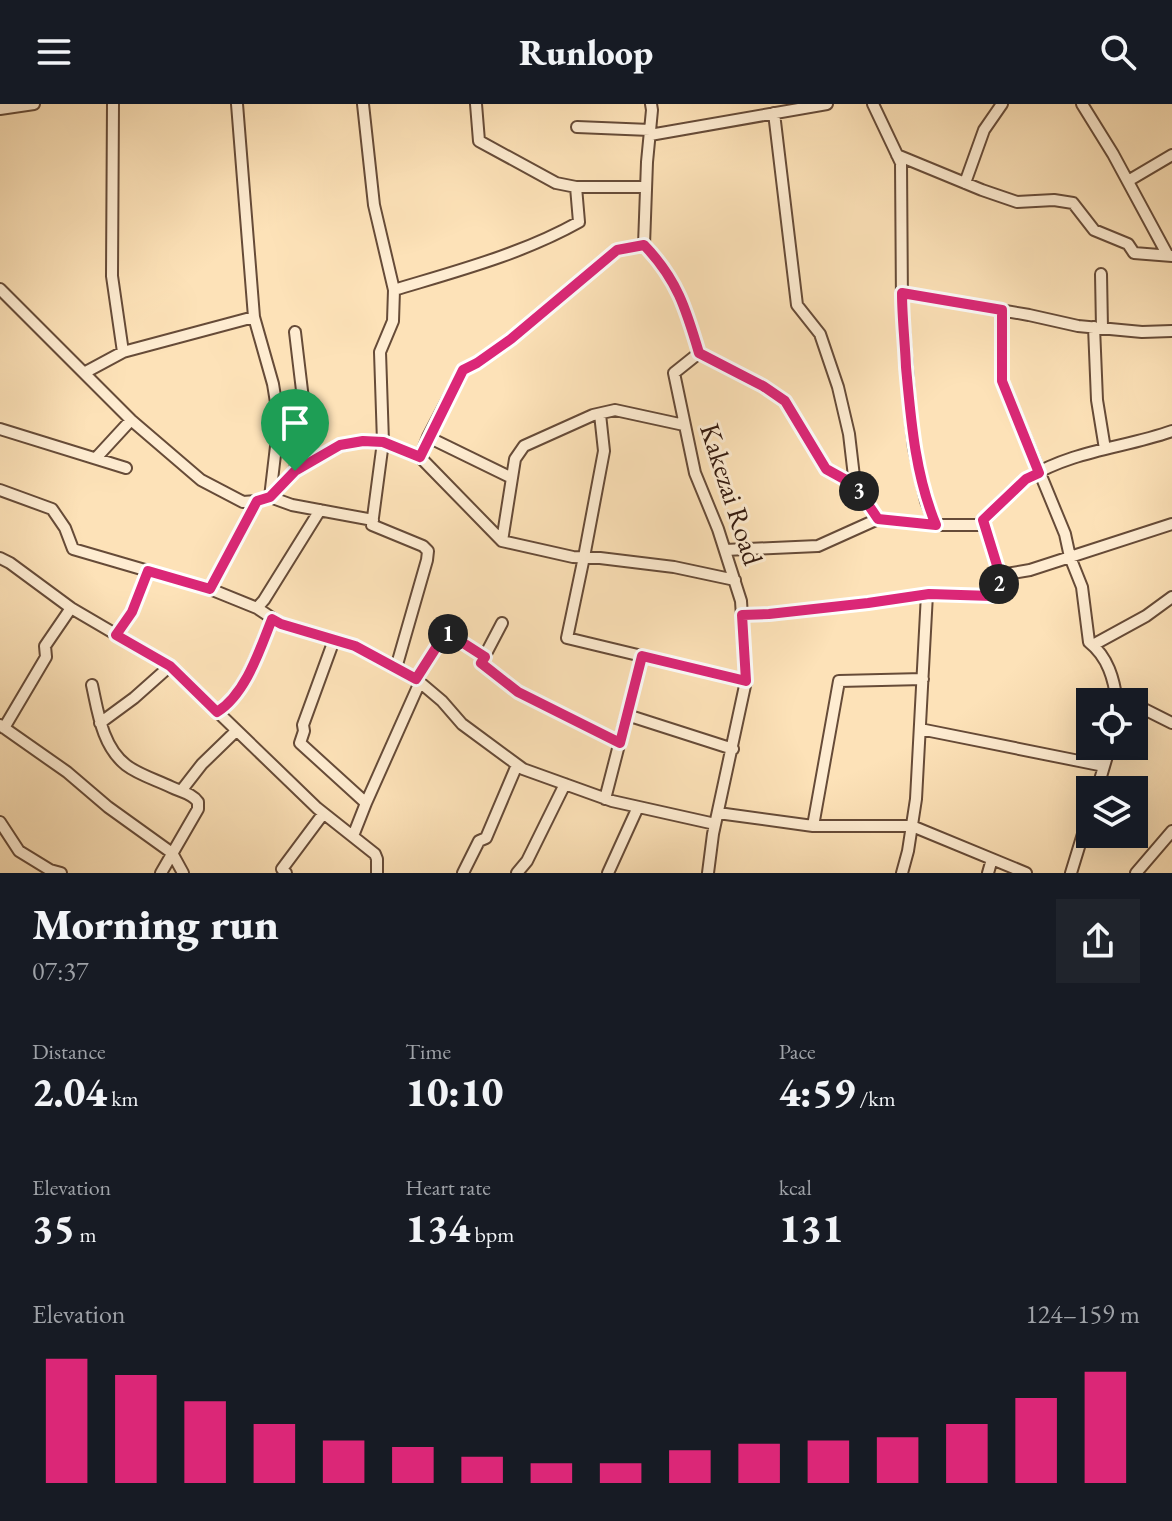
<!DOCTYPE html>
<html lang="en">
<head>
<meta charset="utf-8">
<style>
  :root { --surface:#171b24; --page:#20242c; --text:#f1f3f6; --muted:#9ea1a6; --accent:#db2777 }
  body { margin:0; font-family:"EB Garamond",serif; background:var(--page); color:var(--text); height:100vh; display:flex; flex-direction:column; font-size:30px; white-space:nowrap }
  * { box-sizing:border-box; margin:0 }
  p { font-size:26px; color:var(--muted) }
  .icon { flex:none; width:44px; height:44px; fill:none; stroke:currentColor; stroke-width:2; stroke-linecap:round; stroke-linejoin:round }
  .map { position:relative; height:769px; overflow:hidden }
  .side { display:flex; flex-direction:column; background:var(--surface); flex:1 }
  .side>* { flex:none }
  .fabs { position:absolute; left:1076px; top:584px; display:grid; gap:16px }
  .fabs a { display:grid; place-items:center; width:72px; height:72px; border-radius:0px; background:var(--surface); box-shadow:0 8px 32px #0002; font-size:40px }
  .pin { position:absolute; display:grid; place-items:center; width:68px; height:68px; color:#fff; margin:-82px -34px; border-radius:50% 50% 50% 0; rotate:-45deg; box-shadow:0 0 8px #0007 }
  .pin .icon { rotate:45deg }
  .km { position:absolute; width:40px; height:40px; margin:-20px; border-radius:50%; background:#222; color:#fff; font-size:22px; line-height:40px; text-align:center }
  .round { display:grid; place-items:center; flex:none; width:84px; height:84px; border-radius:0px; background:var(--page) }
  .summary { display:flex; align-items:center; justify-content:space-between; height:136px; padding:0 32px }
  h1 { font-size:44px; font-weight:800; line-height:60px }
  .figures { display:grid; grid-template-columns:repeat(3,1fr); gap:12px; height:136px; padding:8px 32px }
  .figures div { display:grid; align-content:center }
  .figures b { font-size:40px; font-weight:800 }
  .figures small { font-size:22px; font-weight:400 }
  .figures p { font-size:22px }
  .chart { height:224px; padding:16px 32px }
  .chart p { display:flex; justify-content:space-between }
  .chart svg { width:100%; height:144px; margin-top:8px; stroke:var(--accent); stroke-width:6 }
  header { display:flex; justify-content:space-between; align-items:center; height:104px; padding:0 32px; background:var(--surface); font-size:36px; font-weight:800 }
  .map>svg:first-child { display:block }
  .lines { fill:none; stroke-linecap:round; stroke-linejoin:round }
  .street-casing { stroke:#664b38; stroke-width:14 }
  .street { stroke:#feecd1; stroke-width:10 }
  .route-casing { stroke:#fff; stroke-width:16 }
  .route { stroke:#db2777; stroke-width:10 }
  .labels { text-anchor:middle; stroke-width:6; stroke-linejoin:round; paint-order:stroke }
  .street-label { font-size:28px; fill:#33190e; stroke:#feecd1 }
</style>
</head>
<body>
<header><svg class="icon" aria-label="menu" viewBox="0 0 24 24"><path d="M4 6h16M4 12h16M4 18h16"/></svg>Runloop<svg class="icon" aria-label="search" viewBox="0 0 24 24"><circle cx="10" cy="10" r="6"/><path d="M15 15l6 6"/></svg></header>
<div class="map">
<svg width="1172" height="769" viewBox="0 0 1172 769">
  <rect width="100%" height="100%" fill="#fde2b8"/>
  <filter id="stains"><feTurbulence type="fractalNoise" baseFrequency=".0025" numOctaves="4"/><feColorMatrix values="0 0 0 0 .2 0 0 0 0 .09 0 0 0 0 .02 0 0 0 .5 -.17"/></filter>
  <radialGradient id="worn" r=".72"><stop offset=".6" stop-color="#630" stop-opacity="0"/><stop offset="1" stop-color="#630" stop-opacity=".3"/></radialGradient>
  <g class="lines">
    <defs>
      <path id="street" d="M 113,0 L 112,172 L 123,248
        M 237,0 L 254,213 L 273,280 L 279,317 L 270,393
        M 363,0 L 374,101 L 394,186 L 393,217 L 380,248 L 383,338 L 372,421 L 423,442 L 428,447 L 427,456 L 396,564
        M 476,0 L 479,37 L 556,79 L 576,83 L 646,83
        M 651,0 L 652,6 L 647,58 L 644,141 C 677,175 686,205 699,249 L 674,269 L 695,369 L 718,425 L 741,497 L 746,577 L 713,730 L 708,769
        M 1082,0 L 1113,50 L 1167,150
        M 0,5 L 34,0
        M 774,9 L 797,201 L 820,230 L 838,283 L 849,330 L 855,381
        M 577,23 L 650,26
        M 650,31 L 827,0
        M 897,51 L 982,86 L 1017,98 L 1054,96 L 1073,99 L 1094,126 L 1128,140 L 1134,149 L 1172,152
        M 1128,77 L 1172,51
        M 965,79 L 984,26 L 1002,0
        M 1101,170 L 1102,224
        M 0,185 L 131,316 L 201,376 L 243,398 L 257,397 L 270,393 L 295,367 L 340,341 L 363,337 L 383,338 L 420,353 L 502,437 L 573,453 L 600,454 L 674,463 L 735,476
        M 394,186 C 457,167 522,150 579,118 L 576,83
        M 902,189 L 1029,211 L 1078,222 L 1142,228 L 1172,227
        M 1002,206 L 1002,277 L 1065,430 L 1070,453 L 1082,483 L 1089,538 C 1108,553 1114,575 1117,598
        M 1094,223 L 1097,296 L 1105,345
        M 295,228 L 303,295 L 303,310 L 295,367
        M 699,249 L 763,282 L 785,297 L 826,365 L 855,381 L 878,415
        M 84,269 L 123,248 L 254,213
        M 600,310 L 604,347 L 584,453 L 567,534 L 746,577
        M 0,325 L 126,364
        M 428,333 L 512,374
        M 420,353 L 428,333 L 463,266 L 477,259 L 511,235 L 617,146 L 644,141
        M 96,354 L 131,316
        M 0,386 L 52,405 L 65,424 L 73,445 L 210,485 L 257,504 L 281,520 L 355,542 L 416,575 L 442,597 L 462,620 L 523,665 L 612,697 L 715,720
        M 270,393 L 292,401 L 373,416
        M 983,416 L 1000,471 L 1030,466 L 1172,420
        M 936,421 L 978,421 C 992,408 1014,383 1028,374 C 1074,346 1124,344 1172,327
        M 502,437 L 515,355 L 524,342 L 593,311 L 615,306 L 684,321
        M 725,446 L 818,442 L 878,415 L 936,421 L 926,397 L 914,344 L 911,317 L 902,200 L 901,59 L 873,0
        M 0,454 L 10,459 L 71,504 L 170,562 L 317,704 L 375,750 L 377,755 L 377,769
        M 210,485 L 257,397
        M 257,504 L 264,496 L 320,406
        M 742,511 L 769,510 L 868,499 L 929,490 L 992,492 L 998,488 L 1000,471
        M 502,519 L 481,559 L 518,588 L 620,639
        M 116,531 L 132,508 L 148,467
        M 334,536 L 303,621 L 304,627 L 300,639 L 366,699
        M 1093,541 L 1146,512 L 1172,493
        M 416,575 L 446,528 L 485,553
        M 92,581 C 98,608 102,642 126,661 C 139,671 157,676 171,683 C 181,688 192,689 198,698 L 198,705 L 161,769
        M 1134,600 L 1172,619
        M 217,608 C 246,589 259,545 272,515
        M 627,611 L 733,645
        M 100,619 L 134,594 L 170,562
        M 0,621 L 67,668 L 108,703 L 172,749 L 183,769
        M 4,624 L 46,553 L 45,542 L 71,504
        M 920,625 L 1104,662
        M 1097,686 L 1110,642
        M 181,687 L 202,660 L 236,627
        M 605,695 L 642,552
        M 718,709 L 813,722 L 912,722 L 1026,769
        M 0,718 L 19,747 L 50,766 L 61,769
        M 813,722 L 839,577 L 923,575
        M 353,732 L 366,699 L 420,578
        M 286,769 L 282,765 L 323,710
        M 463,769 L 479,737 L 486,734 L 517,661
        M 517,769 L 527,757 L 565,680
        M 608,769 L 638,703
        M 902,769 L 908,747 L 916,695 L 927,490
        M 988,769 L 992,755
        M 1071,769 L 1090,707
        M 1136,769 L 1172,727"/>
    </defs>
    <!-- street casing -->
    <use href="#street" class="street-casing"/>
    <!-- street -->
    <use href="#street" class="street"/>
  </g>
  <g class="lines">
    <defs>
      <path id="route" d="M 644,141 C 677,175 686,205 699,249 L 763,282 L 785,297 L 826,365 L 855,381 L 878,415 L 936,421 C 915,370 911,317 906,263 C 905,238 902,213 902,189 L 1002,206 L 1002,277 L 1039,369 L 1026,375 L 983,416 L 1000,471 L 998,488 L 992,492 L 929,490 L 868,499 L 769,510 L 742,511 L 746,577 L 642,552 L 620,639 L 518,588 L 481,559 L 485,553 L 446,528 L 416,575 L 355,542 L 281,520 L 272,515 C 260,545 246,590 217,608 L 170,562 L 116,531 L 132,508 L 148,467 L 210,485 L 257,397 L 270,393 L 295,367 L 340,341 L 363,337 L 383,338 L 420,353 L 463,266 L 477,259 L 511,235 L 617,146 Z"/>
    </defs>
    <!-- route casing -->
    <use href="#route" class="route-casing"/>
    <!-- route -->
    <use href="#route" class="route"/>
  </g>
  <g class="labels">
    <!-- street labels -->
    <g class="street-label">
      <text transform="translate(732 390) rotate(72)" y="10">Kakezai Road</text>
    </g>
  </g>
  <rect width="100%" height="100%" filter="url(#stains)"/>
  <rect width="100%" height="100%" fill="url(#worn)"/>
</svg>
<div class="fabs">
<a><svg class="icon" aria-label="locate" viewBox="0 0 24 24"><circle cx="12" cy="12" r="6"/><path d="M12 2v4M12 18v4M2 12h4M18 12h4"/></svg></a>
<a><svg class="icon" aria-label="layers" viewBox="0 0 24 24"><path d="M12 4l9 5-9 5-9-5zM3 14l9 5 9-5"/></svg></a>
</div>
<div class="pin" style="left:295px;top:367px;background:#1e9e55"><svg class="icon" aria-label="arrive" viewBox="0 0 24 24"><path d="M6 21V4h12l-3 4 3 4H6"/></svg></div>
<b class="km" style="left:448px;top:530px">1</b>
<b class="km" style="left:999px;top:480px">2</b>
<b class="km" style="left:859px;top:387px">3</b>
</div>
<section class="side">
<div class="summary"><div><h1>Morning run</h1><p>07:37</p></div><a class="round"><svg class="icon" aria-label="share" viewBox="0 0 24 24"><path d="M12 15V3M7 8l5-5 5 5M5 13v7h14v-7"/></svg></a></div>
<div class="figures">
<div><p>Distance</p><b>2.04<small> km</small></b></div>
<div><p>Time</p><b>10:10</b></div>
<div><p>Pace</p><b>4:59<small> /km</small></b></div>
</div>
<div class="figures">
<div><p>Elevation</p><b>35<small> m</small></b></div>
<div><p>Heart rate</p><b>134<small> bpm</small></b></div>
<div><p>kcal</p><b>131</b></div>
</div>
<div class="chart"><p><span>Elevation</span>124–159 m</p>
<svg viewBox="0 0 160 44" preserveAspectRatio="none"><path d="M5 44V6M15 44V11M25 44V19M35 44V26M45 44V31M55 44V33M65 44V36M75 44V38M85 44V38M95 44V34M105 44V32M115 44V31M125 44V30M135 44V26M145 44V18M155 44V10"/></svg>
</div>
</section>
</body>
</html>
